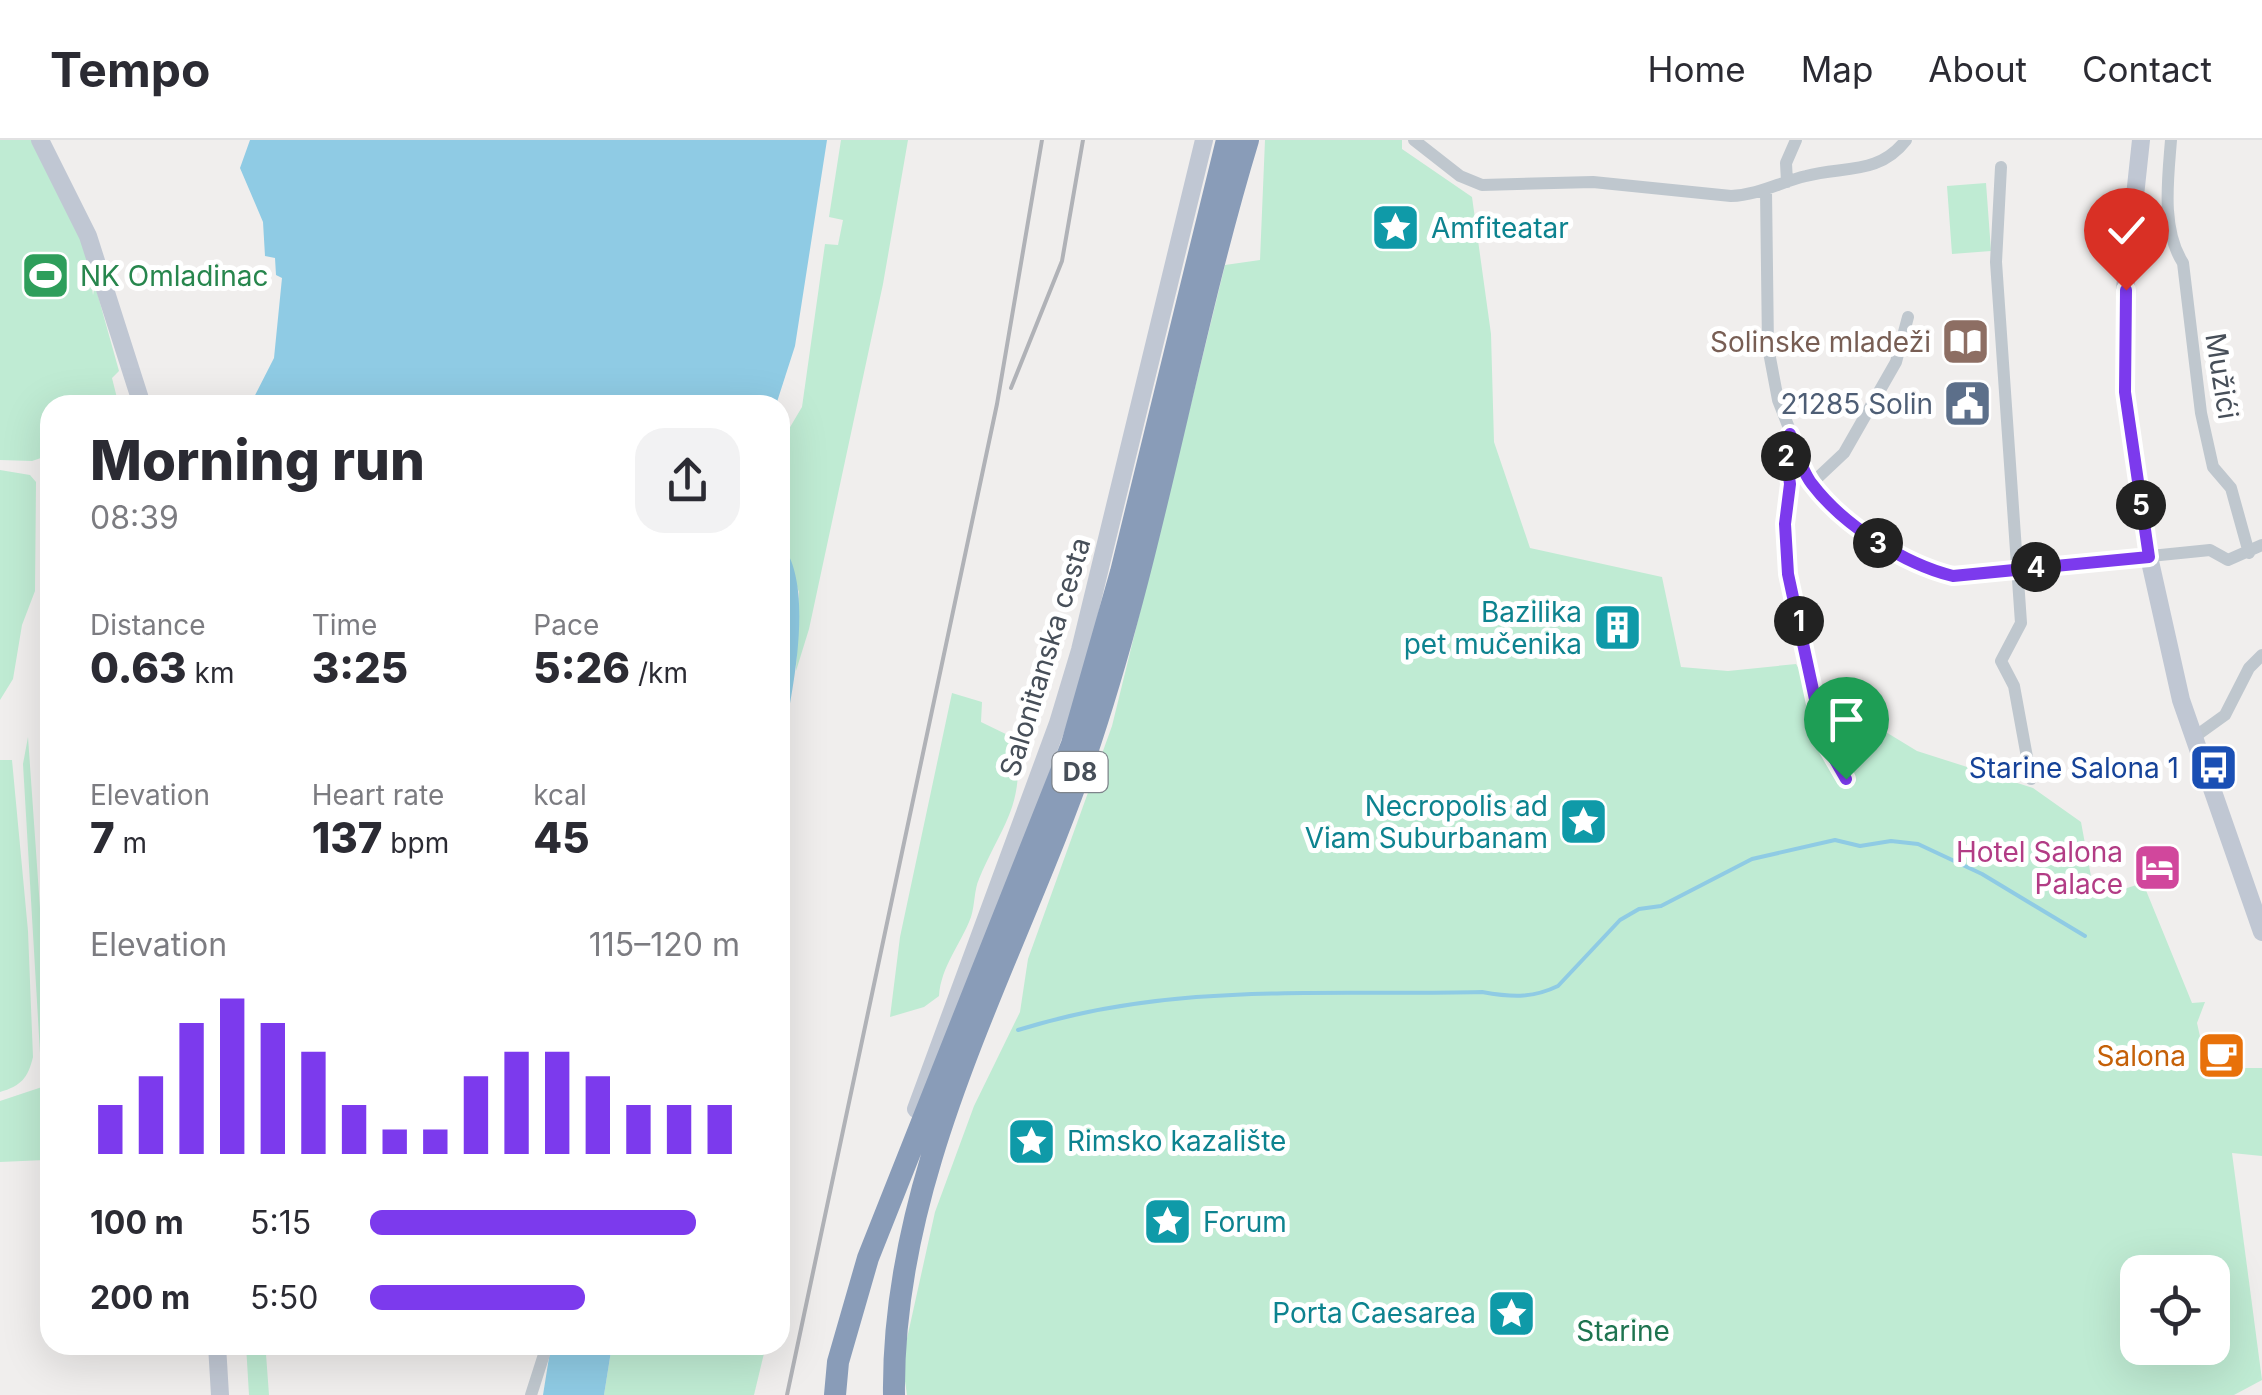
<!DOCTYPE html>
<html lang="en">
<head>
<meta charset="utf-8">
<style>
  :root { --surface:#fff; --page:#f2f2f3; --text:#2b2b33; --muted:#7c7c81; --line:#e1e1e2; --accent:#7c3aed }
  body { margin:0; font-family:Inter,sans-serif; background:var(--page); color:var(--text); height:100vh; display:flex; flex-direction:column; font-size:38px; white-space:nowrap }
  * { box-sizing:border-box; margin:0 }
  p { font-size:32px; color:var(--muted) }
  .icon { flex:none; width:55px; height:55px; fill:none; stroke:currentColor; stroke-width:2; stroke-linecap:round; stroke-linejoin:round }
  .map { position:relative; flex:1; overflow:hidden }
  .details { position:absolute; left:40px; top:255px; width:750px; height:960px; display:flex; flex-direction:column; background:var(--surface); border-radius:30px; box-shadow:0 10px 40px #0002 }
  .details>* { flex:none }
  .controls { position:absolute; left:2120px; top:1115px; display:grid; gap:20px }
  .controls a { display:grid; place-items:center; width:110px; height:110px; border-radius:20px; background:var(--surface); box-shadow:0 10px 40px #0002; font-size:50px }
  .pin { position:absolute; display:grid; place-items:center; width:85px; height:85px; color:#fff; margin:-102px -42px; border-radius:50% 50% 50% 0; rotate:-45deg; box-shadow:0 0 10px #0007 }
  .pin .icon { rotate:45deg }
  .km { position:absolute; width:50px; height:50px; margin:-25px; border-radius:50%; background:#222; color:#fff; font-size:28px; line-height:50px; text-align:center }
  .round { display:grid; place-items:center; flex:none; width:105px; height:105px; border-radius:30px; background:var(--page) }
  .overview { display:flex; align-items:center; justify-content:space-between; height:170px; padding:0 50px }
  h1 { font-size:55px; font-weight:800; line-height:75px }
  .figures { display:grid; grid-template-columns:repeat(3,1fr); gap:15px; height:170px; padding:10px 50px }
  .figures div { display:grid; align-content:center }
  .figures b { font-size:42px; font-weight:800 }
  .figures small { font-size:28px; font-weight:400 }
  .figures p { font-size:28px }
  .chart { height:280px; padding:20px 50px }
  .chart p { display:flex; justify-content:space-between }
  .chart svg { width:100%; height:180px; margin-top:10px; stroke:var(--accent); stroke-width:6 }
  ul { padding:0 50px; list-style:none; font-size:32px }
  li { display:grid; grid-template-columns:160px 120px 1fr; align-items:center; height:75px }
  li i { height:25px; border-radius:12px; background:var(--accent) }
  header { display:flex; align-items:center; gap:60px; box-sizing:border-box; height:140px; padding:0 50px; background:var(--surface); border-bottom:2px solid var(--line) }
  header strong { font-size:48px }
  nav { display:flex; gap:55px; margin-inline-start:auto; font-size:35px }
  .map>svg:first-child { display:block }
  .green { fill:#bfebd3; fill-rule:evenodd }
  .water { fill:#8fcbe4 }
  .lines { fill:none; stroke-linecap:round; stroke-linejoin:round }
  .stream { stroke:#8fcbe4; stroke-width:4 }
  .street { stroke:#bfc7ce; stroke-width:12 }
  .secondary { stroke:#c0c7d3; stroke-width:18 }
  .highway { stroke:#899cb8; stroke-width:22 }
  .rail { stroke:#b0b2b7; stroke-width:4 }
  .route-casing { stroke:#fff; stroke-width:20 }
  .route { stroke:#7c3aed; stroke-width:12 }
  .labels { text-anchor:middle; stroke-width:10; stroke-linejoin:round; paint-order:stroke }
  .shield { fill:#fff; stroke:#7e848b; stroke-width:2.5 }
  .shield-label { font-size:25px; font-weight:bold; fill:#474f59 }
  .culture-label { font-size:28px; fill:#0d838f; stroke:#fff; text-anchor:start }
  .leisure-label { font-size:28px; fill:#27864d; stroke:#fff; text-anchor:start }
  .education-label { font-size:28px; fill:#785e54; stroke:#fff; text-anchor:end }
  .street-label { font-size:28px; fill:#474f59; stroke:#fff }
  .service-label { font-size:28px; fill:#4e5e75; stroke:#fff; text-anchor:end }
  .transit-label { font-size:28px; fill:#164399; stroke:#fff; text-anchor:end }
  .hotel-label { font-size:28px; fill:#b23c85; stroke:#fff; text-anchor:end }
  .food-label { font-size:28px; fill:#c56008; stroke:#fff; text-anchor:end }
  .park-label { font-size:28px; fill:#1e7450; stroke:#fff }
</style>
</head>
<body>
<header>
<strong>Tempo</strong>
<nav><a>Home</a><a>Map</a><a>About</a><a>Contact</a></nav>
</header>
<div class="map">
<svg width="2262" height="1255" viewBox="0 0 2262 1255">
  <rect width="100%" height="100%" fill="#f0eeed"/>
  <!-- green -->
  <path class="green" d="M 0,0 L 35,0 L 86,104 L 93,155 L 95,145 L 119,231 L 112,238 L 118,262 L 50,265 L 50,315 L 32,321 L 0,320 Z
    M 841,0 L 908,0 L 883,144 L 809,489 L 796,531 L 799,452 L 780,402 L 780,304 L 802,267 L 825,104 L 838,105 L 843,80 L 829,77 Z
    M 1265,0 L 1402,0 L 1402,9 L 1472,57 L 1491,194 L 1494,302 L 1530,408 L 1662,437 L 1681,527 L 1728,531 L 1796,524 L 1834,588 L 1871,583 L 1917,611 L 2033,648 L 2081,682 L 2095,758 L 2143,743 L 2192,863 L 2205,862 L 2197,883 L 2207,928 L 2262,928 L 2262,1016 L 2232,1013 L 2262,1240 L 2234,1255 L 907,1255 L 902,1221 L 935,1072 L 974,966 L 1020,872 L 1028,819 L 1112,586 L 1225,125 L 1260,120 ZM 2138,1132 L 2212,1132 L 2212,1208 L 2138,1208 Z
    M 1986,43 L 1991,111 L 1952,114 L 1947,46 Z
    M 0,330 L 30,335 L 36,342 L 35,451 L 22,485 L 13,539 L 0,560 Z
    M 952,553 L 982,562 L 981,582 L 1016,599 C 1025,667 1003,682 979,739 C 974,750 975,765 971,777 C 961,804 941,826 939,856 L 924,867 L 890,877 L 900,797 Z
    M 28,597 L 43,811 L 50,811 L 50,980 L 45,983 L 45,1020 L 0,1022 L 0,961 L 42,947 L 23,624 Z
    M 0,620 L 12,620 L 28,791 L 33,917 C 28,938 21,946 0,952 Z
    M 246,1205 L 272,1205 L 266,1214 L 269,1255 L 249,1255 Z
    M 612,1205 L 766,1205 L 754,1255 L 604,1255 Z"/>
  <!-- water -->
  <path class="water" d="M 250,0 L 827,0 L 795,206 L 776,265 L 250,265 L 274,218 L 282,138 L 276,135 L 275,118 L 265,116 L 263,82 L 240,28 Z
    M 780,402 C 818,445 790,563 780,616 Z
    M 551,1205 L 612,1205 L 604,1255 L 543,1255 Z"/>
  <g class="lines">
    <!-- stream -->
    <path class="stream" d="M 1018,890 C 1175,841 1321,856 1482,852 C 1510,857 1531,859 1558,846 L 1620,780 L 1639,769 L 1661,766 L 1752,719 L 1835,700 L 1860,706 L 1891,701 L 1918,704 L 1982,734 L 2085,796"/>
    <!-- street -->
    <path class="street" d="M 1414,0 L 1460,36 L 1482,45 L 1593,42 L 1731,56 C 1759,55 1780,42 1806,36 C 1844,26 1879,35 1906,0
      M 2171,0 C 2168,39 2161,89 2183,123 L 2201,273 L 2213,327 L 2231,348 L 2249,413
      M 2001,27 L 1996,122 L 2021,483 L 2001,521 L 2014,546 L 2031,639
      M 1787,42 L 1786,23 L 1796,0
      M 1766,50 L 1768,207 L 1778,260 L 1811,344 L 1882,406 L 1953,436 L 2210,410 L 2228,420 L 2262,405
      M 1790,295 L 1784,302 L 1790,344 L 1785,384 L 1788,434 L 1824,601 L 1845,639
      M 1811,344 L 1844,313 L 1896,222 L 1908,177
      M 2193,598 L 2225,575 L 2249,528 L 2262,515
      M 531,1255 L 547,1205"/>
    <!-- secondary -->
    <path class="secondary" d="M 40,0 L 88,96 L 142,265
      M 2141,0 L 2125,149 L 2125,252 L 2149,417 L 2181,560 L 2262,792
      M 916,969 L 1058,583 L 1080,510 L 1204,0
      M 217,1205 L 220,1255"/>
    <!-- highway -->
    <path class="highway" d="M 835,1255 L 838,1222 L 868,1118 L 1072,604 L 1121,432 L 1227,0
      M 894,1255 C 891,1023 1020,814 1091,600 C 1156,404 1188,198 1248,0"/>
    <!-- rail -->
    <path class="rail" d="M 1011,248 L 1062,121 L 1083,0
      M 787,1255 L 997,264 L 1042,0"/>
  </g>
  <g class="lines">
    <defs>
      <path id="route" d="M 1846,639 L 1824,601 L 1788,434 L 1785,384 L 1790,344 L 1784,302 L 1790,294 C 1796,310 1802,331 1812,344 C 1843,385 1904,424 1953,436 L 2149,417 L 2125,252 L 2126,150"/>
    </defs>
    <!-- route casing -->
    <use href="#route" class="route-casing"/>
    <!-- route -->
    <use href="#route" class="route"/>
  </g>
  <!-- icons -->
  <defs>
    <symbol id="sight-square" viewBox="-11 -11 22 22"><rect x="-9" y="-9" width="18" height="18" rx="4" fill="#0f9aa8" stroke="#fff"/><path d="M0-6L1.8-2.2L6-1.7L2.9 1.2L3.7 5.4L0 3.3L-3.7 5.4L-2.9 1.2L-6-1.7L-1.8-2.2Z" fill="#fff"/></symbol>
    <symbol id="stadium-square" viewBox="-11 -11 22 22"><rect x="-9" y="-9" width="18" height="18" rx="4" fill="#2e9e5b" stroke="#fff"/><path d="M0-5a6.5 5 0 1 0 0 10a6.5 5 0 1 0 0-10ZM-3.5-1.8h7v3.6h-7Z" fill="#fff"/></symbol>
    <symbol id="library-square" viewBox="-11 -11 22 22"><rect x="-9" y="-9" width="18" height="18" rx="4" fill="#8d6e63" stroke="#fff"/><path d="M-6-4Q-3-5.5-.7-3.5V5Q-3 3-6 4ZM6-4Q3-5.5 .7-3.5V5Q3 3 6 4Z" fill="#fff"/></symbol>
    <symbol id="civic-square" viewBox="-11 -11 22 22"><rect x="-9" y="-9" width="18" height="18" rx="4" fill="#5c6f8a" stroke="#fff"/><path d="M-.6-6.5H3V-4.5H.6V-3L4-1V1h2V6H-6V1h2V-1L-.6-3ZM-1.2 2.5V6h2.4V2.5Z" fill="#fff"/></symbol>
    <symbol id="building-square" viewBox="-11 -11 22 22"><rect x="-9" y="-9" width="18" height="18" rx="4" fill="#0f9aa8" stroke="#fff"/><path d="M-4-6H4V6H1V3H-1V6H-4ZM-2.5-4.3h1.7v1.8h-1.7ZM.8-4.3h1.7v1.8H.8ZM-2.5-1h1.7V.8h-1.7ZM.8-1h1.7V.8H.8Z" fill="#fff"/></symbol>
    <symbol id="bus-square" viewBox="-11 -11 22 22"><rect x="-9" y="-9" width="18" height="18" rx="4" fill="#1a4fb4" stroke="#fff"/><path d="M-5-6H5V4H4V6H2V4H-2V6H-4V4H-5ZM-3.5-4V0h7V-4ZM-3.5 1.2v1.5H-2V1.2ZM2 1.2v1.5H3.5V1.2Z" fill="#fff"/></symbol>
    <symbol id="hotel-square" viewBox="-11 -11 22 22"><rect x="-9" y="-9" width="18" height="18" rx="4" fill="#d1479c" stroke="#fff"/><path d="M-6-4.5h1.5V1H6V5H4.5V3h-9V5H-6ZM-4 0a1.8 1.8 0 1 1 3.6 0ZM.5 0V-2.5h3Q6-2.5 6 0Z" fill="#fff"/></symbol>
    <symbol id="cafe-square" viewBox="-11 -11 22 22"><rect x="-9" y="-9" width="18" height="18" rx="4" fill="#e8710a" stroke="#fff"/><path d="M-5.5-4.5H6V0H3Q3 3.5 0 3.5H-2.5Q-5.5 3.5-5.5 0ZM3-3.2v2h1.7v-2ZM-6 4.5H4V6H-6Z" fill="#fff"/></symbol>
  </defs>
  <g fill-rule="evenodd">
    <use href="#sight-square" x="1368" y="60" width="55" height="55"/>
    <use href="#stadium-square" x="18" y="108" width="55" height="55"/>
    <use href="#library-square" x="1938" y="174" width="55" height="55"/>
    <use href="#civic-square" x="1940" y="236" width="55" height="55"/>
    <use href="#building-square" x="1590" y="460" width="55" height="55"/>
    <use href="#bus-square" x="2186" y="600" width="55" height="55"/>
    <use href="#sight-square" x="1556" y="654" width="55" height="55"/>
    <use href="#hotel-square" x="2130" y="700" width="55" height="55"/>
    <use href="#cafe-square" x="2194" y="888" width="55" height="55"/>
    <use href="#sight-square" x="1004" y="974" width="55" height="55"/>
    <use href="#sight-square" x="1140" y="1054" width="55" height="55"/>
    <use href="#sight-square" x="1484" y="1146" width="55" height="55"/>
  </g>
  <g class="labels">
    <!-- shield labels -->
    <rect class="shield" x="1052.5" y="612" width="55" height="40" rx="8"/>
    <g class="shield-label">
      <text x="1080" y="641">D8</text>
    </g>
    <!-- culture labels -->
    <g class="culture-label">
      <text x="1431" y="98">Amfiteatar</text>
      <text x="1582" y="482" text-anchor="end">Bazilika<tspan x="1582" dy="32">pet mučenika</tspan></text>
      <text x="1548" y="676" text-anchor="end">Necropolis ad<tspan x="1548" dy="32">Viam Suburbanam</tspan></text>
      <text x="1067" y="1011">Rimsko kazalište</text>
      <text x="1203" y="1092">Forum</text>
      <text x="1476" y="1183" text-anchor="end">Porta Caesarea</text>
    </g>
    <!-- leisure labels -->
    <g class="leisure-label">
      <text x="80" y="146">NK Omladinac</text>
    </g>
    <!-- education labels -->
    <g class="education-label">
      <text x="1931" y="212">Solinske mladeži</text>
    </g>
    <!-- street labels -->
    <g class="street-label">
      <text transform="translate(2222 236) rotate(81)" y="10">Mužići</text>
      <text transform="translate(1045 517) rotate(-73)" y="10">Salonitanska cesta</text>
    </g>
    <!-- service labels -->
    <g class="service-label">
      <text x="1933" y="274">21285 Solin</text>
    </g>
    <!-- transit labels -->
    <g class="transit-label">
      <text x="2179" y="638">Starine Salona 1</text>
    </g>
    <!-- hotel labels -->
    <g class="hotel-label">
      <text x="2123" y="722">Hotel Salona<tspan x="2123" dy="32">Palace</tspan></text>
    </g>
    <!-- food labels -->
    <g class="food-label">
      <text x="2186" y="926">Salona</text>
    </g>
    <!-- park labels -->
    <g class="park-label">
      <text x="1623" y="1201">Starine</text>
    </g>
  </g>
</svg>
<div class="controls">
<a><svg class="icon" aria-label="locate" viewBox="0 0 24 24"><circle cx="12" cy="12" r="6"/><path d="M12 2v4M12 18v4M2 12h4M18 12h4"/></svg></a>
</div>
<div class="pin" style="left:1846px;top:639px;background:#1e9e55"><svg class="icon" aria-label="arrive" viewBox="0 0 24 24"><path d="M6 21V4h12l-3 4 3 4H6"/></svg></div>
<div class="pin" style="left:2126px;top:150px;background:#d93025"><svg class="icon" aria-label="check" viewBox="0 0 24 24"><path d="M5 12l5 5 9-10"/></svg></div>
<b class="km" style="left:1799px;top:481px">1</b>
<b class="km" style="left:1786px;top:316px">2</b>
<b class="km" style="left:1878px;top:403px">3</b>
<b class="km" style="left:2036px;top:427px">4</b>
<b class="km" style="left:2141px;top:365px">5</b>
<section class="details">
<div class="overview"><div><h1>Morning run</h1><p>08:39</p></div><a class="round"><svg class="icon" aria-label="share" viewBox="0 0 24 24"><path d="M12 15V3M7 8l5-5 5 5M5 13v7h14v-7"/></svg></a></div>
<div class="figures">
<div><p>Distance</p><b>0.63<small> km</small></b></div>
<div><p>Time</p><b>3:25</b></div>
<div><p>Pace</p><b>5:26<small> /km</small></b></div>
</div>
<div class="figures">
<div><p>Elevation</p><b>7<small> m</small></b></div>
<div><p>Heart rate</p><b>137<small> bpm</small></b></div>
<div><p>kcal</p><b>45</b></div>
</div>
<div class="chart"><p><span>Elevation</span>115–120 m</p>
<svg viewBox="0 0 160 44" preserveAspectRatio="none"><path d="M5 44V32M15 44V25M25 44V12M35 44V6M45 44V12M55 44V19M65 44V32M75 44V38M85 44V38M95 44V25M105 44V19M115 44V19M125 44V25M135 44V32M145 44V32M155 44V32"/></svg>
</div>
<ul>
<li><b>100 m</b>5:15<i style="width:88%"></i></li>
<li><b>200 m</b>5:50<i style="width:58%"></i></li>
</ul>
</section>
</div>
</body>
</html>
